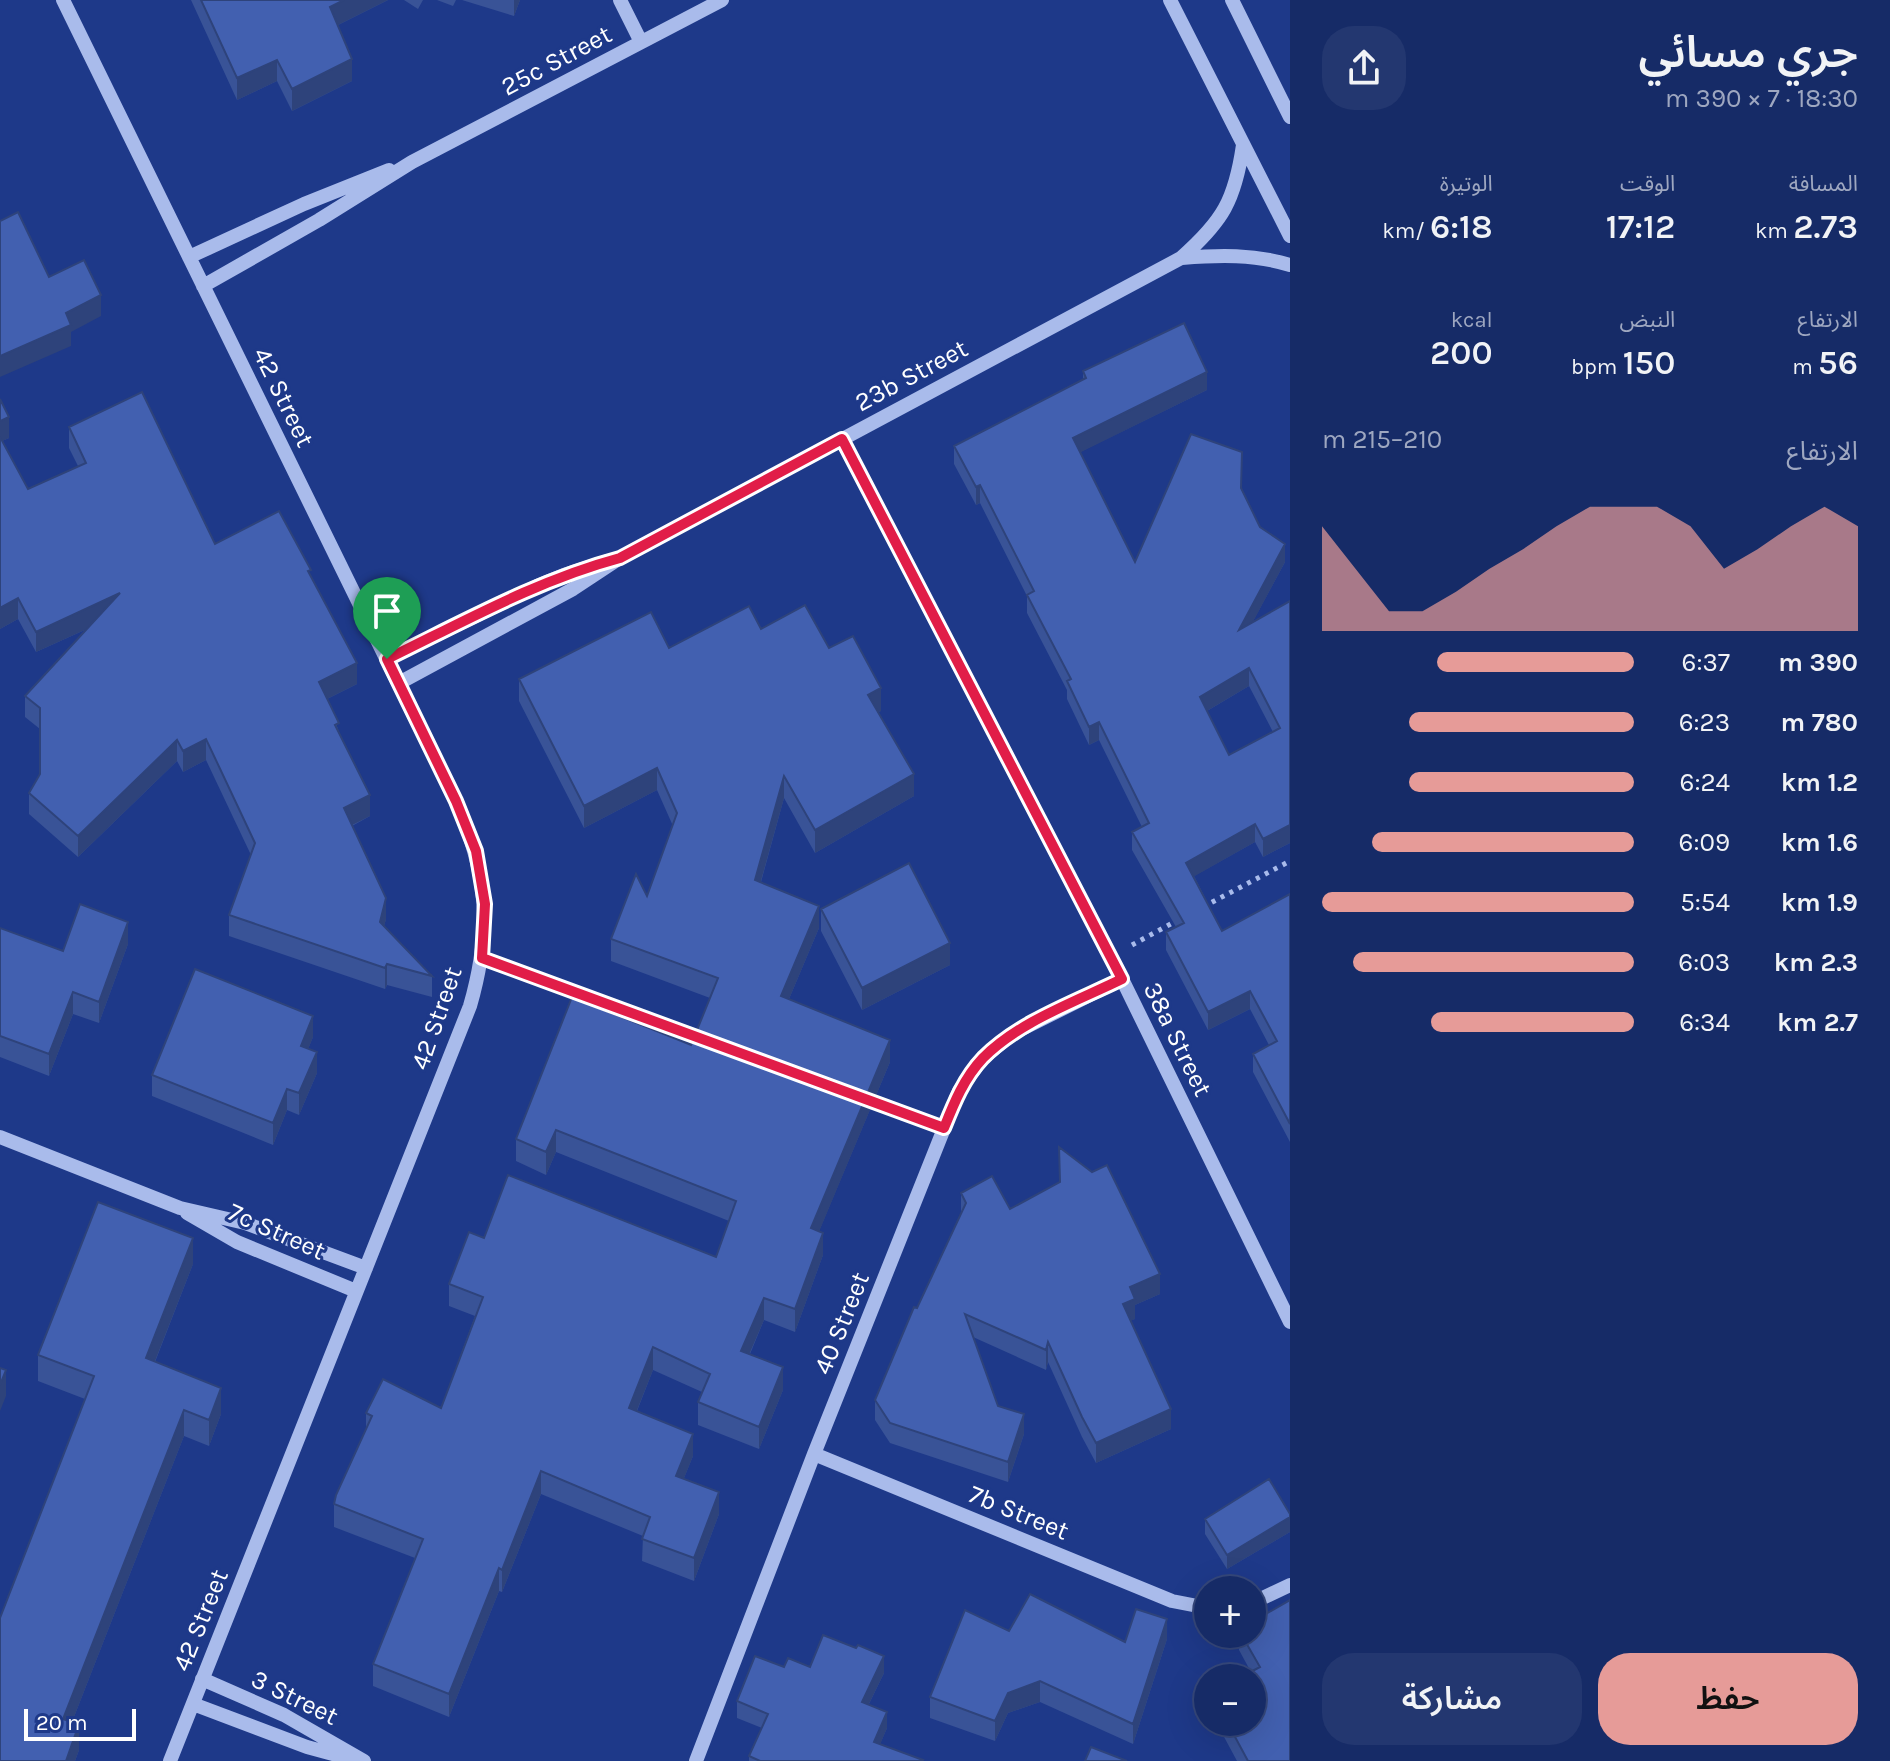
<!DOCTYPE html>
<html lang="ar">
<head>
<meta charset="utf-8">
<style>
  :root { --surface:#162b67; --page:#233770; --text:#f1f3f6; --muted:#9ea7c0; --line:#35477b; --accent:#e69b98 }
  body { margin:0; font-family:Karla,"Noto Sans Arabic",sans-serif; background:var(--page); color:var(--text); direction:rtl; height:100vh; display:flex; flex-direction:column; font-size:30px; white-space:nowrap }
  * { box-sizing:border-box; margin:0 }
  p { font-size:26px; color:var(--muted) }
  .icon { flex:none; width:44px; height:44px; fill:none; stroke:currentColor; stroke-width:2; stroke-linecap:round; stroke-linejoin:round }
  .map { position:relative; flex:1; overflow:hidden; direction:ltr }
  .sheet { display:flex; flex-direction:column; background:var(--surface); width:600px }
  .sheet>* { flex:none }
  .buttons { position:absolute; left:1194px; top:1576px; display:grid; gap:16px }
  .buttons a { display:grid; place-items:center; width:72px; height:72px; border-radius:50%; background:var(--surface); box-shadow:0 8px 32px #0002,0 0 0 2px var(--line); font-size:40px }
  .scale { position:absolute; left:24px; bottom:20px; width:112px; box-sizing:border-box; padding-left:8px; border:4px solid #fff; border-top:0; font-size:22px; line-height:28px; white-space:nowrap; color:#fff; -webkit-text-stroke:6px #1e3989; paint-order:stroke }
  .pin { position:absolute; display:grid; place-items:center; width:68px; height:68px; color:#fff; margin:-82px -34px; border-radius:50% 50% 50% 0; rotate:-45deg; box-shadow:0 0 8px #0007 }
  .pin .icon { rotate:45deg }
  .round { display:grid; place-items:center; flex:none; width:84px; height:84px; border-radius:32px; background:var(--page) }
  .overview { display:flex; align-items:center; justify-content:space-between; height:136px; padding:0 32px }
  h1 { font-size:44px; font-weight:600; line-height:60px }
  .figures { display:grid; grid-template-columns:repeat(3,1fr); gap:12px; height:136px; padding:8px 32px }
  .figures div { display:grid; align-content:center }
  .figures b { font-size:34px; font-weight:600 }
  .figures small { font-size:22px; font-weight:400 }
  .figures p { font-size:22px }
  .chart { height:224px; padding:16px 32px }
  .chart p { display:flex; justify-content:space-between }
  .chart svg { width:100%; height:144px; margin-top:8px; fill:var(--accent); opacity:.7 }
  .button { display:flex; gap:16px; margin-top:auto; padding:16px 32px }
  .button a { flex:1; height:92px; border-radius:32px; background:var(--accent); color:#111; font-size:32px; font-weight:600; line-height:92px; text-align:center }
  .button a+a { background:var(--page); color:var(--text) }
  ul { padding:0 32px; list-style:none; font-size:26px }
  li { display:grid; grid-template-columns:128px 96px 1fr; align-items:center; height:60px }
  li i { height:20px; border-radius:10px; background:var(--accent) }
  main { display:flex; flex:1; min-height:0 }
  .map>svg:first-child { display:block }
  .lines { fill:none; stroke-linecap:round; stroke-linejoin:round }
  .path { stroke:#a9bbeb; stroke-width:5; stroke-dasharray:4 6; stroke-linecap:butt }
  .minor { stroke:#a9bbeb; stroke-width:14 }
  .wall { fill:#395397; fill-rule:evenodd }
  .shaded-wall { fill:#2e437b }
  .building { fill:#4260b0; stroke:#2e437b; stroke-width:2; fill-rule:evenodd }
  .route-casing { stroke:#fff; stroke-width:16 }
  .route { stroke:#e11d48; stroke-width:10 }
  .labels { text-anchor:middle; stroke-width:6; stroke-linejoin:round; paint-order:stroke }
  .street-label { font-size:26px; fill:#fff; stroke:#1e3989 }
</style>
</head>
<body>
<main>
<section class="sheet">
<div class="overview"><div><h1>جري مسائي</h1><p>18:30 · 7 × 390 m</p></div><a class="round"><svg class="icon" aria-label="share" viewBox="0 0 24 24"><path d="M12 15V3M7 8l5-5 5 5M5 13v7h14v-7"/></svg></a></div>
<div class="figures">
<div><p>المسافة</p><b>2.73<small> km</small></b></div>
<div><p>الوقت</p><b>17:12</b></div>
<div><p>الوتيرة</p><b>6:18<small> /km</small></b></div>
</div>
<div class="figures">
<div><p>الارتفاع</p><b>56<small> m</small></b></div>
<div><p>النبض</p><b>150<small> bpm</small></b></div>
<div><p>kcal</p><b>200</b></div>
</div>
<div class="chart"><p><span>الارتفاع</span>210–215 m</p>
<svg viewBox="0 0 160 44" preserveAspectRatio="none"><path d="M0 44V12L10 25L20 38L30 38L40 32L50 25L60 19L70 12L80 6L90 6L100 6L110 12L120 25L130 19L140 12L150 6L160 12V44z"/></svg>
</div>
<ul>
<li><b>390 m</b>6:37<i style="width:63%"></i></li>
<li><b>780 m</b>6:23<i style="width:72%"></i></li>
<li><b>1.2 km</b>6:24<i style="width:72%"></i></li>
<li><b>1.6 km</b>6:09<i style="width:84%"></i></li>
<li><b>1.9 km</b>5:54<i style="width:100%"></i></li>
<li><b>2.3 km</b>6:03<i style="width:90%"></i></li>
<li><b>2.7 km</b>6:34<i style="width:65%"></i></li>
</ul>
<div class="button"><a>حفظ</a><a>مشاركة</a></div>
</section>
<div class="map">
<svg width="1290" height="1761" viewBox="0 0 1290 1761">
  <rect width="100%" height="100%" fill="#1e3989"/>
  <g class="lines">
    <!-- path -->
    <path class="path" d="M 1203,907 L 1290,861
      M 1132,945 L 1176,921
      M 505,967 L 699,1038
      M 870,1100 L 920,1119"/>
    <!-- minor -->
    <path class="minor" d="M 63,0 L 456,801 C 488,874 492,930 470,1006 L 170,1761
      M 620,0 L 641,42
      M 1170,0 L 1290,236
      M 1232,0 L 1290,117
      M 189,257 L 304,204 L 389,170
      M 1182,258 C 1219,255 1254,254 1290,265
      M 203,286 L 319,220 L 412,162 L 722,0
      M 842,439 L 1122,979 L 1290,1322
      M 387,659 L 537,586 L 564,575 L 608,561
      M 399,683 L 573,589 L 620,558 L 1181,258 C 1223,221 1235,200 1243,145
      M 0,1137 L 180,1208 L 245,1223 L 366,1268
      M 187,1213 L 237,1242 L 356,1291
      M 814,1454 L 1172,1601 L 1208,1608
      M 1252,1603 L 1290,1585
      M 202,1679 L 284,1715 L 364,1761
      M 193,1704 L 307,1747 L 355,1760
      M 696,1761 L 814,1454 L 959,1091 L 982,1059 L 1012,1034 L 1122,979"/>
  </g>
  <!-- wall -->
  <path class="wall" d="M 191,0 L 388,0 L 338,25 L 352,81 L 292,111 L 277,81 L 237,100 Z
    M 404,0 L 423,0 L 418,9 Z
    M 437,0 L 456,0 L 453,6 Z
    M 462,0 L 520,0 L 514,16 Z
    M 1083,371 L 1207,390 L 1080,452 L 1135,562 L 1241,488 L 1260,527 L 1285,562 L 1252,623 L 1290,601 L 1290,843 L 1263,857 L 1255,842 L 1194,876 L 1222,931 L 1290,894 L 1290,1142 L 1253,1072 L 1253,1054 L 1269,1045 L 1250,1009 L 1208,1030 L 1166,950 L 1166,932 L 1176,927 L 1132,850 L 1132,832 L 1142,827 L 1099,740 L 1089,745 L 1067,699 L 1067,690 L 1027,613 L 1027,596 L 980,503 L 976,505 L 954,464 L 954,446 L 1083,380 ZM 1249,686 L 1273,732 L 1229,755 L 1207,711 Z
    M 0,399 L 9,438 L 2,441 L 28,489 L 78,466 L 69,448 L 69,427 L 215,544 L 311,576 L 357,684 L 327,699 L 370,816 L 352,826 L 386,919 L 384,926 L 432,976 L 432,997 L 387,985 L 385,989 L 229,936 L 229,915 L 251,855 L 206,760 L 183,772 L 177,761 L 78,857 L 29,814 L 29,793 L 40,775 L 40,729 L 25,717 L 25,696 L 87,629 L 36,652 L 18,619 L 0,629 Z
    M 761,629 L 829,648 L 881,711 L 878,712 L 914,796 L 815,853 L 784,798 L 761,882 L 819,928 L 789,999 L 890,1062 L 819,1231 L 823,1255 L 795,1332 L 764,1320 L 750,1354 L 783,1390 L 759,1449 L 698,1425 L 698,1402 L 702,1392 L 653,1370 L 637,1411 L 693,1456 L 684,1478 L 719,1514 L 694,1581 L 642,1561 L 643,1536 L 541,1494 L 502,1592 L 499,1591 L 449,1717 L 373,1686 L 373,1664 L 415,1558 L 334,1527 L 334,1504 L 366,1429 L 366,1413 L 441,1408 L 475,1316 L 449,1306 L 449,1284 L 484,1238 L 716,1257 L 729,1221 L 556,1152 L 546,1175 L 516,1161 L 516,1139 L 691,1045 L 710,998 L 611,961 L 611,939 L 647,896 L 673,826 L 657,790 L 584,828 L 519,701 L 519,679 Z
    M 821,909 L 950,965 L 862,1010 L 821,931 Z
    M 0,928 L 63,951 L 128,944 L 99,1023 L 73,1014 L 49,1076 L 0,1057 Z
    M 313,1037 L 308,1049 L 317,1073 L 299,1115 L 287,1110 L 273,1145 L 152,1096 L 152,1075 Z
    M 961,1193 L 1010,1209 L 1160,1294 L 1135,1305 L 1135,1319 L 1131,1320 L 1171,1429 L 1096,1463 L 1082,1437 L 1048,1362 L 1046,1370 L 973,1337 L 998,1406 L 1024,1434 L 1008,1482 L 890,1443 L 875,1420 L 875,1400 L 961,1214 Z
    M 193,1264 L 155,1362 L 221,1414 L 209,1446 L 184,1436 L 72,1722 L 79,1750 L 75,1761 L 0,1761 L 85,1399 L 38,1381 L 38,1355 Z
    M 1290,1514 L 1290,1532 L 1227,1569 L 1205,1534 L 1205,1519 Z
    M 1009,1631 L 1125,1642 L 1167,1639 L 1133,1744 L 1040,1702 L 1008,1713 L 995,1741 L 930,1718 L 930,1697 Z
    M 1239,1634 L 1252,1634 L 1290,1761 L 1237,1761 L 1216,1722 L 1252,1722 L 1251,1672 L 1239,1650 Z
    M 784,1667 L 884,1673 L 869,1704 L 887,1728 L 880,1744 L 923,1761 L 749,1761 L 749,1756 L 762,1728 L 737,1718 L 737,1701 Z"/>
  <!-- shaded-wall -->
  <path class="shaded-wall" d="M 344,0 L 388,0 L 330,29 L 330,7 Z
    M 514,0 L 520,0 L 514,16 Z
    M 352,59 L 352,81 L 292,111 L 292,89 Z
    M 277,60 L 277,81 L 237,100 L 237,78 Z
    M 101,295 L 101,316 L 71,332 L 71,346 L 0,377 L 0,356 L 66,313 Z
    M 1207,372 L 1207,390 L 1073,456 L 1073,438 Z
    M 9,417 L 9,438 L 0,442 L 0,421 Z
    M 980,485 L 980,503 L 976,505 L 976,487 Z
    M 1285,544 L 1285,562 L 1239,648 L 1239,630 Z
    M 120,593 L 120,614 L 36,652 L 36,632 Z
    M 18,598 L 18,619 L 0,629 L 0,608 Z
    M 357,663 L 357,684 L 319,703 L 319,682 Z
    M 1249,668 L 1249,686 L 1200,715 L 1200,697 Z
    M 881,688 L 881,711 L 868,717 L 868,695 Z
    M 1099,722 L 1099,740 L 1089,745 L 1089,727 Z
    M 206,739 L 206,760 L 183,772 L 183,751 Z
    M 177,740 L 177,761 L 78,857 L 78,836 Z
    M 657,768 L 657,790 L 584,828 L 584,806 Z
    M 914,774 L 914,796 L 815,853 L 815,830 Z
    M 784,776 L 784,798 L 755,902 L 755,880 Z
    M 370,795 L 370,816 L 344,829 L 344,808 Z
    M 1255,824 L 1255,842 L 1186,881 L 1186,863 Z
    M 1290,825 L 1290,843 L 1263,857 L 1263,839 Z
    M 386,898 L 386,919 L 380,943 L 380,922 Z
    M 819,906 L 819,928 L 781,1018 L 781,996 Z
    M 128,922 L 128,944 L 99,1023 L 99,1002 Z
    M 950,943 L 950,965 L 862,1010 L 862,988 Z
    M 387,964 L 387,985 L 385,989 L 385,968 Z
    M 1250,991 L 1250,1009 L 1208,1030 L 1208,1012 Z
    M 73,992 L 73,1014 L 49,1076 L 49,1054 Z
    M 313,1016 L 313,1037 L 301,1067 L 301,1046 Z
    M 890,1040 L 890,1062 L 811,1251 L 811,1228 Z
    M 317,1052 L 317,1073 L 299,1115 L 299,1093 Z
    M 287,1089 L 287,1110 L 273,1145 L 273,1123 Z
    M 556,1130 L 556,1152 L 546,1175 L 546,1152 Z
    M 823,1233 L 823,1255 L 795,1332 L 795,1309 Z
    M 193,1238 L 193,1264 L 146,1384 L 146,1358 Z
    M 1160,1274 L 1160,1294 L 1135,1305 L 1135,1319 L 1123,1324 L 1123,1304 L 1130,1287 Z
    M 764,1298 L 764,1320 L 741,1373 L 741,1351 Z
    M 1048,1342 L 1048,1362 L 1046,1370 L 1046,1350 Z
    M 653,1347 L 653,1370 L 629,1430 L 629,1408 Z
    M 783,1367 L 783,1390 L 759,1449 L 759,1427 Z
    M 6,1370 L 6,1396 L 0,1411 L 0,1385 Z
    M 221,1388 L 221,1414 L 209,1446 L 209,1420 Z
    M 1171,1409 L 1171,1429 L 1096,1463 L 1096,1443 Z
    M 184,1410 L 184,1436 L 63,1745 L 63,1719 Z
    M 1024,1414 L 1024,1434 L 1008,1482 L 1008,1462 Z
    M 693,1434 L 693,1456 L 676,1498 L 676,1476 Z
    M 541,1471 L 541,1494 L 502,1592 L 502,1570 Z
    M 719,1492 L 719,1514 L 694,1581 L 694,1558 Z
    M 1290,1517 L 1290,1532 L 1227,1569 L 1227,1555 Z
    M 499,1568 L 499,1591 L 449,1717 L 449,1694 Z
    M 1167,1619 L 1167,1639 L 1133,1744 L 1133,1724 Z
    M 884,1656 L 884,1673 L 862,1718 L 862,1702 Z
    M 1040,1681 L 1040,1702 L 1008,1713 L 995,1741 L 995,1721 L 1008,1693 Z
    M 887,1712 L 887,1728 L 874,1759 L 874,1742 Z
    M 79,1724 L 79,1750 L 75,1761 L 66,1761 Z"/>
  <!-- building -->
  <path class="building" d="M 201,0 L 344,0 L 330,7 L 352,59 L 292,89 L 277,60 L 237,78 Z
    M 18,212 L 49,277 L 84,260 L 101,295 L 66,313 L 71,325 L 0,356 L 0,221 Z
    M 1184,323 L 1207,372 L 1073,438 L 1135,562 L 1191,434 L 1242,452 L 1241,488 L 1260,527 L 1285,544 L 1239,630 L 1290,601 L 1290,825 L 1263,839 L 1255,824 L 1186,863 L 1222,931 L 1290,894 L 1290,1124 L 1253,1054 L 1277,1041 L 1250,991 L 1208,1012 L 1166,932 L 1184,923 L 1132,832 L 1149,823 L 1099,722 L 1089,727 L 1067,681 L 1071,679 L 1027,595 L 1034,591 L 980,485 L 976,487 L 954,446 L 1086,378 L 1083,371 ZM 1249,668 L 1280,728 L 1229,755 L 1200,697 Z
    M 142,392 L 215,544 L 279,511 L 311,570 L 308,571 L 357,663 L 319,682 L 339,723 L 335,725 L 370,795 L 344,808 L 386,898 L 380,922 L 432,976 L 387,964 L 385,968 L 229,915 L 255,843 L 206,739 L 183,751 L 177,740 L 78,836 L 29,793 L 40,774 L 40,708 L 25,696 L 120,593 L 36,632 L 18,598 L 0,608 L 0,437 L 28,489 L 86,463 L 69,427 Z
    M 0,399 L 9,417 L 0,421 Z
    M 805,605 L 829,648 L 853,636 L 881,688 L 868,695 L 914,774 L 815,830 L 784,776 L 755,880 L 819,906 L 781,996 L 890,1040 L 811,1228 L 823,1233 L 795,1309 L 764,1298 L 741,1351 L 783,1367 L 759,1427 L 698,1402 L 710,1374 L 653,1347 L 629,1408 L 693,1434 L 676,1476 L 719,1492 L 694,1558 L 642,1539 L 650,1517 L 541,1471 L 502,1570 L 499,1568 L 449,1694 L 373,1664 L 423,1539 L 334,1504 L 336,1495 L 372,1416 L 366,1413 L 383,1379 L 441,1408 L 483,1297 L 449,1284 L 469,1232 L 484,1238 L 508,1175 L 716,1257 L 736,1201 L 556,1130 L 546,1152 L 516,1139 L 572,997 L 691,1045 L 718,978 L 611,939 L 636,874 L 647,896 L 677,813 L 657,768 L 584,806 L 519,679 L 651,612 L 669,648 L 749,606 L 761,629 Z
    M 909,863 L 950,943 L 862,988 L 821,909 Z
    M 80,904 L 128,922 L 99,1002 L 73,992 L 49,1054 L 0,1036 L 0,928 L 63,951 Z
    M 195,969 L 313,1016 L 301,1046 L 317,1052 L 299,1093 L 287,1089 L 273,1123 L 152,1075 Z
    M 1059,1147 L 1092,1172 L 1107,1165 L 1160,1274 L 1130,1287 L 1135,1299 L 1123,1304 L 1171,1409 L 1096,1443 L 1082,1417 L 1048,1342 L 1046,1350 L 965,1314 L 998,1406 L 1024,1414 L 1008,1462 L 890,1423 L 875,1400 L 914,1307 L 917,1308 L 966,1203 L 961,1193 L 992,1176 L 1010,1209 L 1060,1182 Z
    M 98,1202 L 193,1238 L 146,1358 L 221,1388 L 209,1420 L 184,1410 L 63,1719 L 79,1724 L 66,1761 L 0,1761 L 0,1618 L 94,1376 L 38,1355 Z
    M 0,1368 L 6,1370 L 0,1385 Z
    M 1269,1479 L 1290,1514 L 1290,1517 L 1227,1555 L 1205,1519 Z
    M 1030,1594 L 1125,1642 L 1136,1609 L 1167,1619 L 1133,1724 L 1040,1681 L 1008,1693 L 995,1721 L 930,1697 L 965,1610 L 1009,1631 Z
    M 1290,1600 L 1290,1761 L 1248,1761 L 1227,1722 L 1252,1722 L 1252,1678 L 1239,1678 L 1260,1667 L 1241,1634 L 1252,1634 L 1252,1622 Z
    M 823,1635 L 856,1648 L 858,1645 L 884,1656 L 862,1702 L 887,1712 L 874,1742 L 923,1760 L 922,1761 L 760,1761 L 749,1756 L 768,1714 L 737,1701 L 755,1656 L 784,1667 L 788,1658 L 810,1667 Z
    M 1091,1747 L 1127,1761 L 1085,1761 Z"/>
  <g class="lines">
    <defs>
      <path id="route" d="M 842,439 L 1122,979 C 1075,1002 1020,1021 983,1058 C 964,1078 954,1103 944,1128 L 482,958 L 485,904 L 476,851 L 456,801 L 387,659 C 463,622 538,580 620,558 Z"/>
    </defs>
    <!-- route casing -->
    <use href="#route" class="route-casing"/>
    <!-- route -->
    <use href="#route" class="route"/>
  </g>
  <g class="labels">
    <!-- street labels -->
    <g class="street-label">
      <text transform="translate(556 60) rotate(-28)" y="9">25c Street</text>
      <text transform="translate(911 375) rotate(-28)" y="9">23b Street</text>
      <text transform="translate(284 397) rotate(64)" y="9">42 Street</text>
      <text transform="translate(436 1018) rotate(-71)" y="9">42 Street</text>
      <text transform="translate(1178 1039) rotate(64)" y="9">38a Street</text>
      <text transform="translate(277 1231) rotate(24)" y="9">7c Street</text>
      <text transform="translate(841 1323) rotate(-68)" y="9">40 Street</text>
      <text transform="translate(1019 1512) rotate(22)" y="9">7b Street</text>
      <text transform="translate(200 1620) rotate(-68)" y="9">42 Street</text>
      <text transform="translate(295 1697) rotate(26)" y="9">3 Street</text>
    </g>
  </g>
</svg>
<div class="buttons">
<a>+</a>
<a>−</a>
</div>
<div class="scale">20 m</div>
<div class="pin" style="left:387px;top:659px;background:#1e9e55"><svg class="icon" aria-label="arrive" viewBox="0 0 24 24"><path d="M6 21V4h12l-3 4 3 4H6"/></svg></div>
</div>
</main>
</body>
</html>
